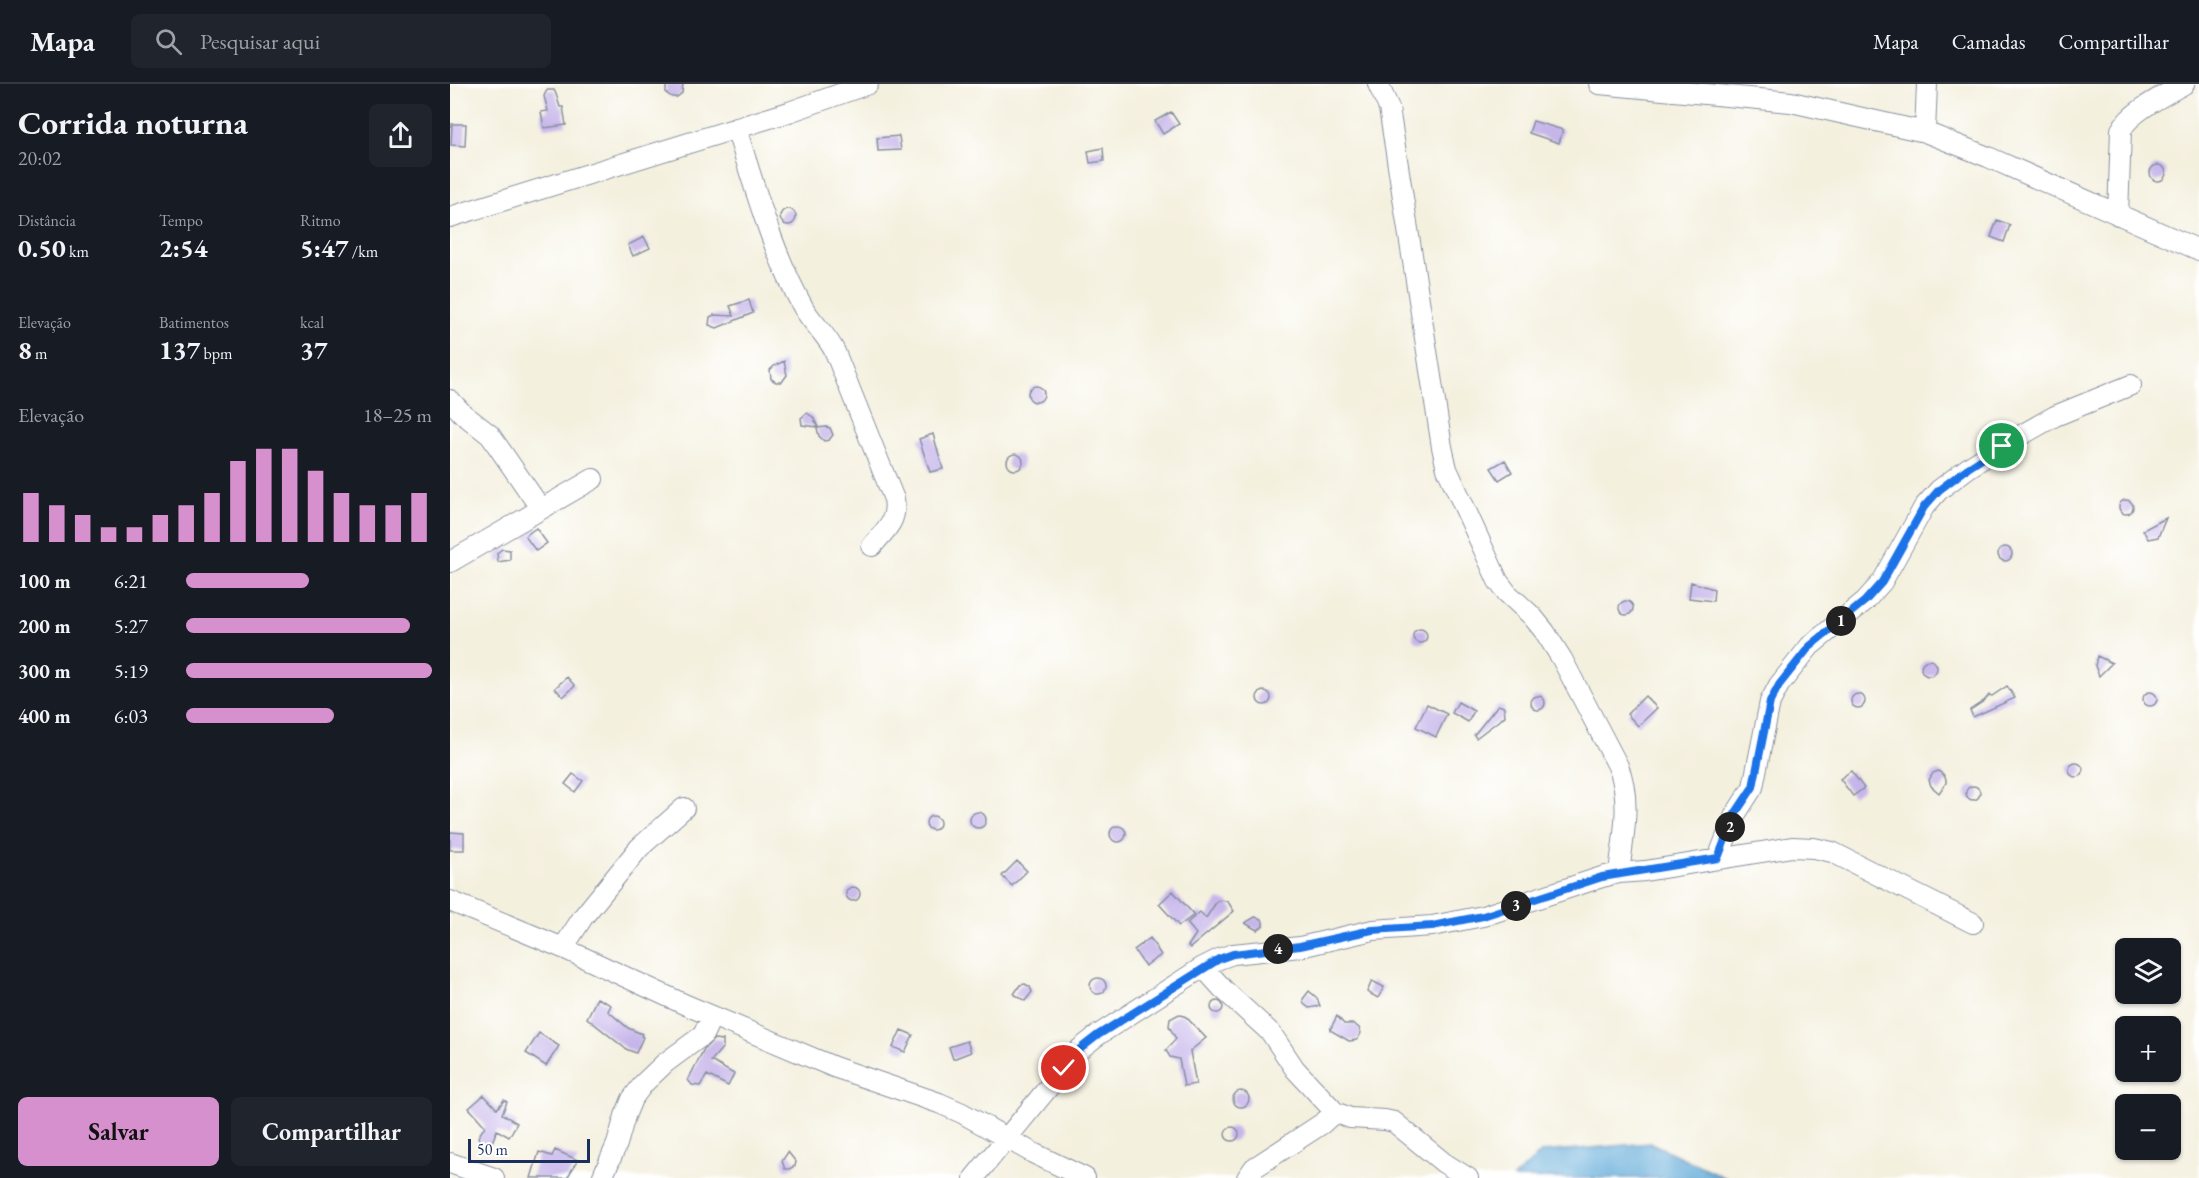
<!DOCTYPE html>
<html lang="pt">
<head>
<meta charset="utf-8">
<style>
  :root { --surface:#171b24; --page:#20242c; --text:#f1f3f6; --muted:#9ea1a6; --line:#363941; --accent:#d690ce }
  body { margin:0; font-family:"EB Garamond",serif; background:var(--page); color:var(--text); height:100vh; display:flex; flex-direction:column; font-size:22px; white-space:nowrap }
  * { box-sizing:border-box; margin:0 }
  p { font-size:20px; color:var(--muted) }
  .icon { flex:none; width:33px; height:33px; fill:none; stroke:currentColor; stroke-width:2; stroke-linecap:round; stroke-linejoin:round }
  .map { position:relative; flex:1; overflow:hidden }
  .panel { display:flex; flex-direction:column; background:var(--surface); width:450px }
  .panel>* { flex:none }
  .buttons { position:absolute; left:1665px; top:854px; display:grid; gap:12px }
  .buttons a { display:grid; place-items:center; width:66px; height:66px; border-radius:9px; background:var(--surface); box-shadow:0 2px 4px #0004; font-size:30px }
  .scale { position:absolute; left:18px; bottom:15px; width:122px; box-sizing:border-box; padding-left:6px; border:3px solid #1b2f5e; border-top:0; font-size:16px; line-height:21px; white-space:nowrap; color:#1b2f5e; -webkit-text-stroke:4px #fff; paint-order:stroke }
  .pin { position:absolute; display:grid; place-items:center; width:51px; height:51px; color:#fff; margin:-26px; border:3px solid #fff; border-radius:50%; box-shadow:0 2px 6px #0007 }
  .km { position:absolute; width:30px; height:30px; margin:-15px; border-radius:50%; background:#222; color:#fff; font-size:16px; line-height:30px; text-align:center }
  .round { display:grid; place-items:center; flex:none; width:63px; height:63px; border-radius:9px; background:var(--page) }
  .headline { display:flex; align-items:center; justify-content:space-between; height:102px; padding:0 18px }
  h1 { font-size:33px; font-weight:700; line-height:45px }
  .stats { display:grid; grid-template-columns:repeat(3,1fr); gap:9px; height:102px; padding:6px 18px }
  .stats div { display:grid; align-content:center }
  .stats b { font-size:26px; font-weight:700 }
  .stats small { font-size:16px; font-weight:400 }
  .stats p { font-size:16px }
  .chart { height:168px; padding:12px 18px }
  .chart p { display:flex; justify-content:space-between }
  .chart svg { width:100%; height:108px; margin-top:6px; stroke:var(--accent); stroke-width:6 }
  .button { display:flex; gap:12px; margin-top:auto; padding:12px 18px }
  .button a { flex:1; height:69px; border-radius:9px; background:var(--accent); color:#111; font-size:24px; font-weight:700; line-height:69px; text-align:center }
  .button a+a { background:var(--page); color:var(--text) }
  ul { padding:0 18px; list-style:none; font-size:20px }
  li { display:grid; grid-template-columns:96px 72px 1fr; align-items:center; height:45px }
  li i { height:15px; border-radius:8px; background:var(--accent) }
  header { display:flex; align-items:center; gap:36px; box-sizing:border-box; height:84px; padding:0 30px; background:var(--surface); border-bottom:2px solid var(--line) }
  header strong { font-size:28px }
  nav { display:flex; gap:33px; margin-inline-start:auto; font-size:21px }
  .search { width:420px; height:54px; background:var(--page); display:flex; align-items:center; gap:15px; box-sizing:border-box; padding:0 21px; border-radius:9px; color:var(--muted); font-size:22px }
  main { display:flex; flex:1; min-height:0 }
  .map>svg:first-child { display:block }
  .water { fill:#60aad8; stroke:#3e6c9b; stroke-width:1.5 }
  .building { fill:#c6b5ea }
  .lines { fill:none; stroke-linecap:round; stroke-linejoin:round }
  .minor-casing { stroke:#88909e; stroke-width:22 }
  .minor { stroke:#fff; stroke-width:20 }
  .route-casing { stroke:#fff; stroke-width:12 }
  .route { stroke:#1a73e8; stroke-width:8 }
</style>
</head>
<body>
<header>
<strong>Mapa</strong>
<div class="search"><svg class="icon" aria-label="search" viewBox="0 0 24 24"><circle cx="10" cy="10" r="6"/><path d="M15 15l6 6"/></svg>Pesquisar aqui</div>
<nav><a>Mapa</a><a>Camadas</a><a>Compartilhar</a></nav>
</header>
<main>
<section class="panel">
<div class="headline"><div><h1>Corrida noturna</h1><p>20:02</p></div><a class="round"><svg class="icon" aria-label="share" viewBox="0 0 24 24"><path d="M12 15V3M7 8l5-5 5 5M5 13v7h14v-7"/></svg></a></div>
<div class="stats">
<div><p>Distância</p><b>0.50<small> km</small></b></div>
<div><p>Tempo</p><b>2:54</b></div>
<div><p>Ritmo</p><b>5:47<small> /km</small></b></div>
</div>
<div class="stats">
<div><p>Elevação</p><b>8<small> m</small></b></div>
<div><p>Batimentos</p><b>137<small> bpm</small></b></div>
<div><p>kcal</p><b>37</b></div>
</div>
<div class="chart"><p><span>Elevação</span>18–25 m</p>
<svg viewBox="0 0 160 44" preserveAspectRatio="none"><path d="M5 44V24M15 44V29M25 44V33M35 44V38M45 44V38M55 44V33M65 44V29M75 44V24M85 44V11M95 44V6M105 44V6M115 44V15M125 44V24M135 44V29M145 44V29M155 44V24"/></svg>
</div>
<ul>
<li><b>100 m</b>6:21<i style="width:50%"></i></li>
<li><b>200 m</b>5:27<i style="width:91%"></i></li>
<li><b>300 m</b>5:19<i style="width:100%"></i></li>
<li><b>400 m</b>6:03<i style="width:60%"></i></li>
</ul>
<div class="button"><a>Salvar</a><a>Compartilhar</a></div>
</section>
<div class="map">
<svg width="1749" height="1094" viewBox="0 0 1749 1094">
  <rect width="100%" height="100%" fill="#fff"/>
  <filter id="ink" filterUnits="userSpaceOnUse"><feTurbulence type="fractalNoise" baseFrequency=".0167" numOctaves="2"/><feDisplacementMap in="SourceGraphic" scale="12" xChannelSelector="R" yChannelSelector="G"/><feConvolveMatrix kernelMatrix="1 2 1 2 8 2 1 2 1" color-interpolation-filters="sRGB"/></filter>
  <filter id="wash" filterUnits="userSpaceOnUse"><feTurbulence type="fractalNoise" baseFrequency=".008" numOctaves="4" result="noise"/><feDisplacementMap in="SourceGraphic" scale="24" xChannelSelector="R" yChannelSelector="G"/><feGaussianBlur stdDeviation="1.35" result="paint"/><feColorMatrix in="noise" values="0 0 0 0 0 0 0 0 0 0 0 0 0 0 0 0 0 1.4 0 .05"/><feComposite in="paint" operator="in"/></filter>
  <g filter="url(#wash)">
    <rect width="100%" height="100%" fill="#f4f0de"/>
    <!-- water -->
    <path class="water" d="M 1201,1059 L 1276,1094 L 1063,1094 L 1092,1068 Z"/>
    <g id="blocks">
      <!-- building -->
      <path class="building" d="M 216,0 L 233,0 L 232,9 L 227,13 L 222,13 L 216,9 Z
        M 97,6 L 104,6 L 106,10 L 110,23 L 113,23 L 116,41 L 94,44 L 91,28 L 98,27 L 94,12 Z
        M 721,28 L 729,40 L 713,50 L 705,37 Z
        M 1083,37 L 1113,46 L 1109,59 L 1079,49 Z
        M 2,40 L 16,40 L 15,62 L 1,61 Z
        M 449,52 L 451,66 L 428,67 L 427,54 Z
        M 653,64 L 654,77 L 640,79 L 638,67 Z
        M1700 89a8 8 0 1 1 16 0a8 8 0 1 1-16 0Z
        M330 133a8 8 0 1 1 16 0a8 8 0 1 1-16 0Z
        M 1547,136 L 1560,141 L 1554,158 L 1541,153 Z
        M 194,153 L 200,164 L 183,172 L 178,161 Z
        M 299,216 L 303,229 L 267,244 L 259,241 L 260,233 L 264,231 L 284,232 L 280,222 Z
        M 334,277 L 337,291 L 332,298 L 326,298 L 321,295 L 320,286 L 324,282 Z
        M578 310a8 8 0 1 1 16 0a8 8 0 1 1-16 0Z
        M 357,329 L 363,333 L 368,343 L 352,341 L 351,334 Z
        M 376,343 L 380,344 L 383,351 L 379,356 L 374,357 L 369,352 L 367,344 Z
        M 483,350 L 493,385 L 480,388 L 469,355 Z
        M557 378a8 8 0 1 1 16 0a8 8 0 1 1-16 0Z
        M 1055,376 L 1062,388 L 1049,396 L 1041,384 Z
        M1669 423a7 7 0 1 1 14 0a7 7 0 1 1-14 0Z
        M 1716,434 L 1708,453 L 1698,455 L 1693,446 Z
        M 86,444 L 97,459 L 86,467 L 75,452 Z
        M1548 470a7 7 0 1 1 14 0a7 7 0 1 1-14 0Z
        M 52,465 L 60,466 L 60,476 L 48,478 L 47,469 Z
        M 1241,498 L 1264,505 L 1263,517 L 1239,514 Z
        M1169 524a7 7 0 1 1 14 0a7 7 0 1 1-14 0Z
        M963 552a7 7 0 1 1 14 0a7 7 0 1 1-14 0Z
        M 1647,572 L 1662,579 L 1649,592 L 1645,582 Z
        M1471 584a8 8 0 1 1 16 0a8 8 0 1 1-16 0Z
        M 117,593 L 125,602 L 113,613 L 105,604 Z
        M 1557,602 L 1565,614 L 1523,633 L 1520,626 L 1534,617 L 1539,611 L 1542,612 Z
        M807 614a7 7 0 1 1 14 0a7 7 0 1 1-14 0Z
        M1693 615a7 7 0 1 1 14 0a7 7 0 1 1-14 0Z
        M1401 617a7 7 0 1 1 14 0a7 7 0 1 1-14 0Z
        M 1195,612 L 1207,624 L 1188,642 L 1177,630 Z
        M1081 619a7 7 0 1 1 14 0a7 7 0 1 1-14 0Z
        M 1008,618 L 1024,627 L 1018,638 L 1002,629 Z
        M 977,620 L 997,630 L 986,653 L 966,643 Z
        M 1048,621 L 1054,623 L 1055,632 L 1026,654 L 1024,651 Z
        M1619 686a7 7 0 1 1 14 0a7 7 0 1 1-14 0Z
        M 1401,687 L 1414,704 L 1403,712 L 1390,695 Z
        M 1488,687 L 1493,690 L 1496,695 L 1496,699 L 1489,709 L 1481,702 L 1479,696 L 1483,689 Z
        M 123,690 L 133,697 L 125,708 L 115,700 Z
        M1516 709a7 7 0 1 1 14 0a7 7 0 1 1-14 0Z
        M520 736a8 8 0 1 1 16 0a8 8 0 1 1-16 0Z
        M476 739a7 7 0 1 1 14 0a7 7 0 1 1-14 0Z
        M660 750a8 8 0 1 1 16 0a8 8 0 1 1-16 0Z
        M 0,748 L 14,749 L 14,766 L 0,766 Z
        M 567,777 L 577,787 L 562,802 L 552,792 Z
        M396 810a7 7 0 1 1 14 0a7 7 0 1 1-14 0Z
        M 723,807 L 744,831 L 729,842 L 709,820 Z
        M 772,816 L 778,818 L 784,827 L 740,864 L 738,862 L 746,850 L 737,839 L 750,828 L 756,834 L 767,817 Z
        M 805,833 L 812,835 L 813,838 L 813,842 L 807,846 L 795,839 Z
        M 700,854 L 711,871 L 695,882 L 684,866 Z
        M640 902a8 8 0 1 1 16 0a8 8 0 1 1-16 0Z
        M 922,897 L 934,903 L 928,914 L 917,908 Z
        M 575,900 L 580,903 L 582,908 L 575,917 L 564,910 L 570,901 Z
        M 859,907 L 867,914 L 870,922 L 859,924 L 854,920 L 853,915 Z
        M 147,914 L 161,921 L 158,927 L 178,944 L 192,950 L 191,952 L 193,953 L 186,969 L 176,965 L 137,934 Z
        M761 923a6 6 0 1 1 12 0a6 6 0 1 1-12 0Z
        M 729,930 L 736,933 L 756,954 L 740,967 L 746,1000 L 734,1002 L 729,975 L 720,973 L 716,966 L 726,955 L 719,942 L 720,935 Z
        M 887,932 L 894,940 L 904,940 L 909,944 L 911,949 L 907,956 L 899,957 L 880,946 Z
        M 451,946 L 463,951 L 455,968 L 443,963 Z
        M 89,949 L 109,962 L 96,982 L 76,969 Z
        M 264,955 L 273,956 L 273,963 L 261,977 L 284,990 L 278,1002 L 257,991 L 250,1002 L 242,1001 L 238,996 L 254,965 Z
        M 517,957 L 521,968 L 503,975 L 499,963 Z
        M783 1015a8 8 0 1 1 16 0a8 8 0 1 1-16 0Z
        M 34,1011 L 47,1025 L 54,1016 L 57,1018 L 52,1030 L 67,1039 L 59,1053 L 47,1046 L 42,1058 L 36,1062 L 31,1060 L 28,1053 L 35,1042 L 19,1024 Z
        M775 1050a7 7 0 1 1 14 0a7 7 0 1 1-14 0Z
        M 105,1066 L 128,1076 L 117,1094 L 81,1094 L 89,1068 L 102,1072 Z
        M 338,1068 L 346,1078 L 345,1082 L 339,1085 L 335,1085 L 332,1077 Z"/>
    </g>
  </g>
  <g filter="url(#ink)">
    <use href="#blocks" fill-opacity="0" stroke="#88909e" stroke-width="1.5"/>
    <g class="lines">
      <defs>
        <path id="minor" d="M 928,0 L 939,24 L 992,363 L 997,385 L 1048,497 L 1057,509 L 1082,532 L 1095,548 L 1112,575 L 1168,682 C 1182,716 1173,754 1169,789
          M 1149,0 L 1341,18 L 1475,48 L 1538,73 L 1749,166
          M 286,44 C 305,104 322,167 353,223 C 362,239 377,251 385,268 L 444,415 C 448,437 435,446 422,462
          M 1475,48 L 1477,0
          M 1668,131 L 1671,46 C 1681,27 1715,11 1734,0
          M 0,133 L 339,28 L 418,0
          M 0,316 L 13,330 L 40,351 L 91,425
          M 0,478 L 143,395
          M 1268,774 L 1285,731 L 1303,703 L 1320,618 L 1329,601 L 1360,562 L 1415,517 L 1432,498 L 1474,423 L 1489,406 L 1518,384 L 1552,362 L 1605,332 L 1681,301
          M 0,817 L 113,864 L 236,921 L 384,983 L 489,1019 L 512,1029 L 583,1069 L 635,1094
          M 113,864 L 133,833 L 189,764 L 234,724
          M 753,883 L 773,905 L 821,949 L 845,985 L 885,1028 L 900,1034 L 935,1036 L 944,1038 L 994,1079 L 1018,1094
          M 0,1079 L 44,1094
          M 152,1094 L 167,1060 L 175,1032 L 182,1015 L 194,999 L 215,979 L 253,951 L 262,932
          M 524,1094 L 630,965 L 648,951 L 753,883 L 769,875 L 783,870 L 850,863 L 923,846 L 982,842 L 1033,832 L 1152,793 L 1169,789 L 1195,787 L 1342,763 L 1364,764 L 1382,768 L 1523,839
          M 797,1094 L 804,1084 L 873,1039 L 885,1028"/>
      </defs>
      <!-- minor casing -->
      <use href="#minor" class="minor-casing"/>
      <!-- minor -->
      <use href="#minor" class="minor"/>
    </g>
  </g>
  <g class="lines" filter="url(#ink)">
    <defs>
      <path id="route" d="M 614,984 L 630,965 L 648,951 L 769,875 L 783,870 L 850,862 L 922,846 L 982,842 L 1033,832 L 1152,793 L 1268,774 L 1285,730 L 1303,703 L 1320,618 L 1329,601 L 1360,562 L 1415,517 L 1432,498 L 1474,423 L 1489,406 L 1518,384 L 1552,362"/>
    </defs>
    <!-- route casing -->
    <use href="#route" class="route-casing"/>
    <!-- route -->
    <use href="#route" class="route"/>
  </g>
</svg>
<div class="buttons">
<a><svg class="icon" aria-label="layers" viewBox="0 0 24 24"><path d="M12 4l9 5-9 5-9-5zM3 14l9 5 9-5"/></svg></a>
<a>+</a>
<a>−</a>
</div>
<div class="scale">50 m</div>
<div class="pin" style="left:1552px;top:362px;background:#1e9e55"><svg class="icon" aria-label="arrive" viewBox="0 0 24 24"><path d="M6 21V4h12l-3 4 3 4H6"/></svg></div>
<div class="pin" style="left:614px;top:984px;background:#d93025"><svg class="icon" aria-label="check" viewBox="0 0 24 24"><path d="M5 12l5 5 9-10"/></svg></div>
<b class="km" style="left:1391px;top:537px">1</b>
<b class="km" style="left:1280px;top:743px">2</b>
<b class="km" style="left:1066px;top:822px">3</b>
<b class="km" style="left:828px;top:865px">4</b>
</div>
</main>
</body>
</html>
